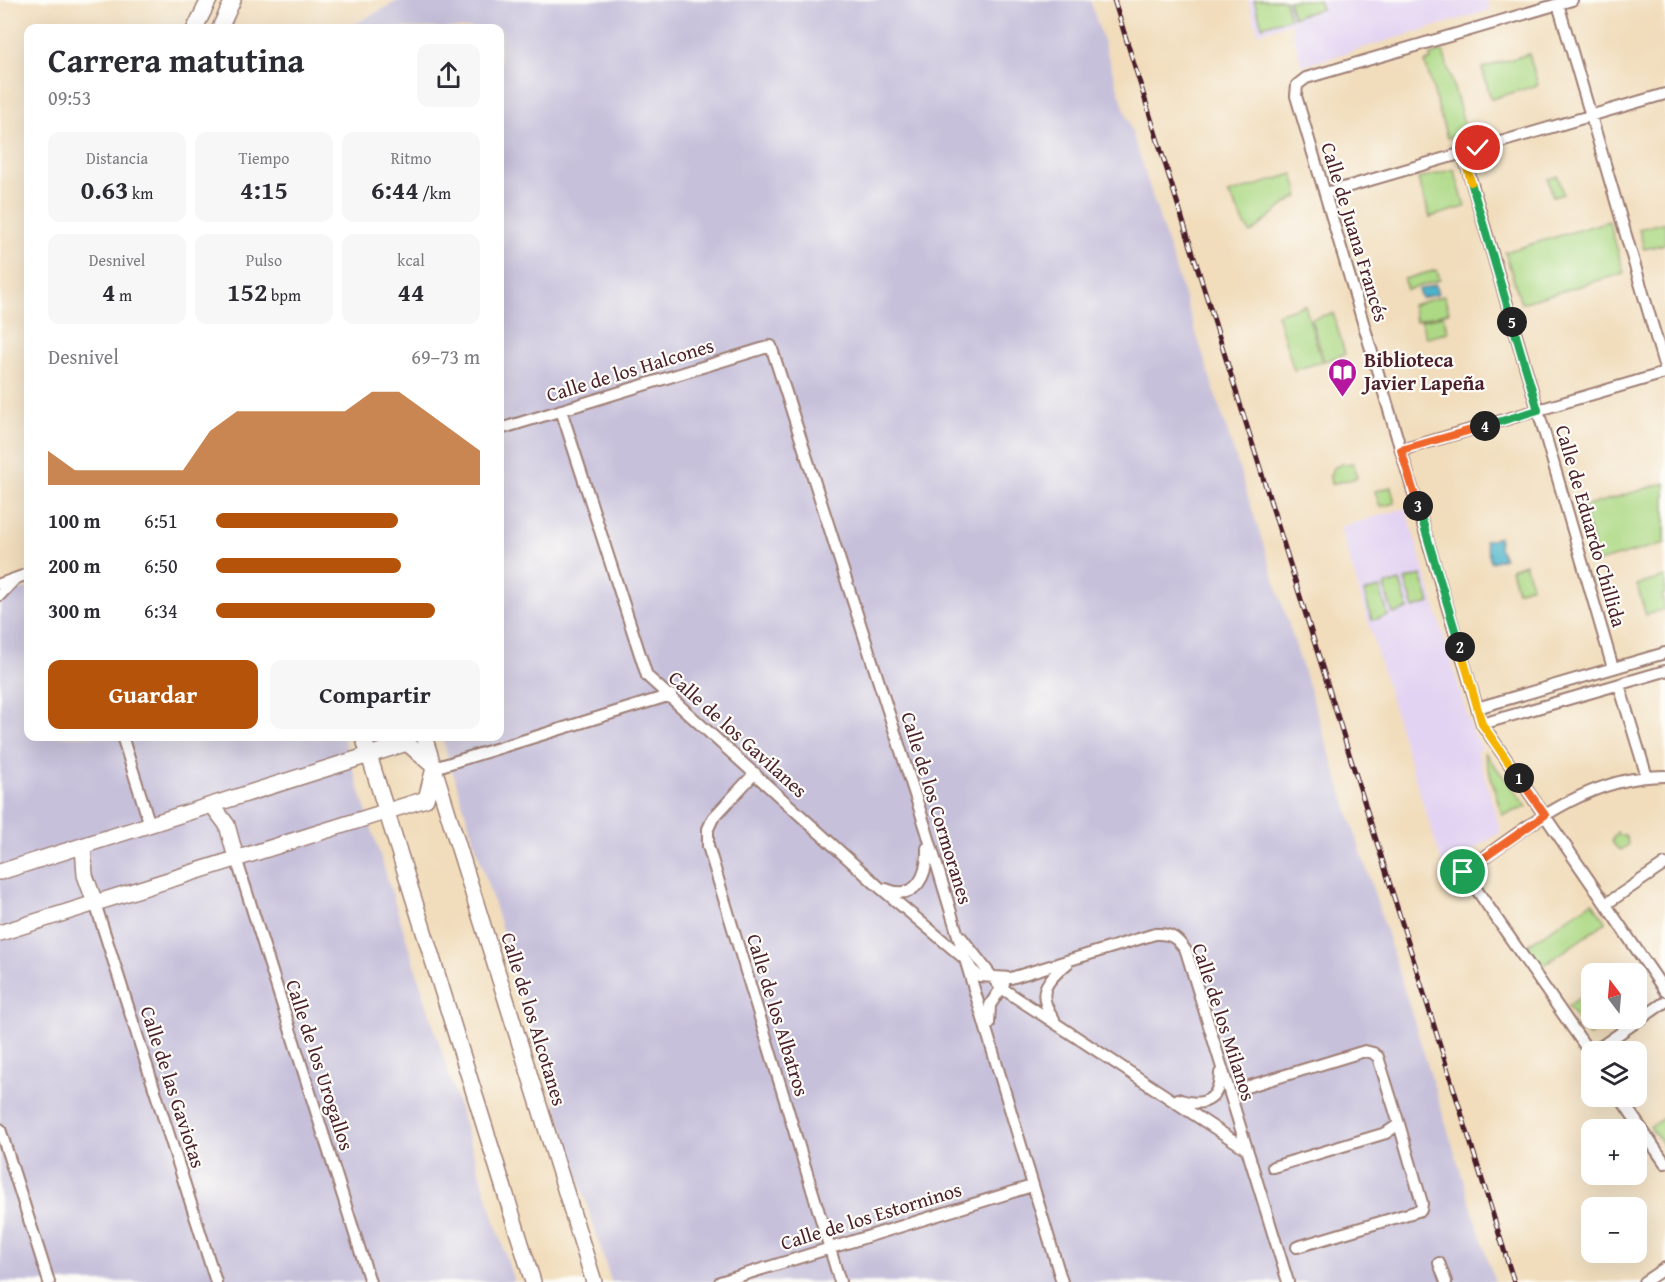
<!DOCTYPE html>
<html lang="es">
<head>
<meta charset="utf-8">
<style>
  :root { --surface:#fff; --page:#f7f7f7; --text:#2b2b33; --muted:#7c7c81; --accent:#b45309 }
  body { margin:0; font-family:"Gentium Book Plus",serif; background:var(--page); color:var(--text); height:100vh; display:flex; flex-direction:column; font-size:22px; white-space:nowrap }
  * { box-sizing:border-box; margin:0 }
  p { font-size:20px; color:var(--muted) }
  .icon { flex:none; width:33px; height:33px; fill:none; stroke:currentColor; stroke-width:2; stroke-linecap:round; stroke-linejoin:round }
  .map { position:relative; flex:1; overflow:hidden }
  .drawer { position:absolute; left:24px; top:24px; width:480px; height:717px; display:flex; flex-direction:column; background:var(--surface); border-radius:12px; box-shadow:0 6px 24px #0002 }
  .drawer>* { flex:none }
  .needle { width:39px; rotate:344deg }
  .controls { position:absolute; left:1581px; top:963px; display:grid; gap:12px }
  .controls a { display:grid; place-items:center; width:66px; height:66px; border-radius:12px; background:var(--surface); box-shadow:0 6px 24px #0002; font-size:30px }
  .pin { position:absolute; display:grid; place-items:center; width:51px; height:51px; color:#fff; margin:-26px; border:3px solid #fff; border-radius:50%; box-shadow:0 2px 6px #0007 }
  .km { position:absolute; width:30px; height:30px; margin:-15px; border-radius:50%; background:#222; color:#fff; font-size:16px; line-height:30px; text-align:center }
  .round { display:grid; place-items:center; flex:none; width:63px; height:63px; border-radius:12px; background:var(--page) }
  .headline { display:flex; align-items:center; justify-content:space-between; height:102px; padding:0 24px }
  h1 { font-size:33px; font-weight:800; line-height:45px }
  .stats { display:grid; grid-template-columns:repeat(3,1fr); gap:9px; height:102px; padding:6px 24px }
  .stats div { display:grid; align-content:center; border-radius:12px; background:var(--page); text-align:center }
  .stats b { font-size:26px; font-weight:800 }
  .stats small { font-size:16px; font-weight:400 }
  .stats p { font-size:16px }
  .chart { height:168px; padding:12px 24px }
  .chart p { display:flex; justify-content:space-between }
  .chart svg { width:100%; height:108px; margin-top:6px; fill:var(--accent); opacity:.7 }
  .primary-button { display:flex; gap:12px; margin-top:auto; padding:12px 24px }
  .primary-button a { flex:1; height:69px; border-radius:12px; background:var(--accent); color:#fff; font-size:24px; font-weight:800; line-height:69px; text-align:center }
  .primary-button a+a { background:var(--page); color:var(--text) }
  ul { padding:0 24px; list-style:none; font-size:20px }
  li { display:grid; grid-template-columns:96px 72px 1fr; align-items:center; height:45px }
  li i { height:15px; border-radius:8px; background:var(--accent) }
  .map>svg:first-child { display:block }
  .built { fill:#e3d3f2 }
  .industrial { fill:#c6c0da }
  .green { fill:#add985; stroke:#7c7c58; stroke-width:1.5 }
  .water { fill:#4cb3cb; stroke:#4b697b; stroke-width:1.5 }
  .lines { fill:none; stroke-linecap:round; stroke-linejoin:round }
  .street-casing { stroke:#9e7e74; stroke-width:14 }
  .secondary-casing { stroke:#9e7e74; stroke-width:18 }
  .street { stroke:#fff; stroke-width:10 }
  .secondary { stroke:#fff; stroke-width:15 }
  .rail-casing { stroke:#4a1f2b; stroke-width:5 }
  .rail { stroke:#fdfcf7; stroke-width:3; stroke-dasharray:9; stroke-linecap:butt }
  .split-1-casing { stroke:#fff; stroke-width:12 }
  .split-2-casing { stroke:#fff; stroke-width:12 }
  .split-3-casing { stroke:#fff; stroke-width:12 }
  .split-4-casing { stroke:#fff; stroke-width:12 }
  .split-5-casing { stroke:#fff; stroke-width:12 }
  .split-6-casing { stroke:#fff; stroke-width:12 }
  .split-7-casing { stroke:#fff; stroke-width:12 }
  .split-1 { stroke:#f0652b; stroke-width:8 }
  .split-2 { stroke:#f5b400; stroke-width:8 }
  .split-3 { stroke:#22a559; stroke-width:8 }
  .split-4 { stroke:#f0652b; stroke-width:8 }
  .split-5 { stroke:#22a559; stroke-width:8 }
  .split-6 { stroke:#22a559; stroke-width:8 }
  .split-7 { stroke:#f5b400; stroke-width:8 }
  .labels { text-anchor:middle; stroke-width:4.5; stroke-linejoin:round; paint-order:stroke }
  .street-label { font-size:20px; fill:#4a1f2b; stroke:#fdfcf7 }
  .poi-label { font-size:20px; font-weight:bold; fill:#4a1f2b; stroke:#fdfcf7; text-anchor:start }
</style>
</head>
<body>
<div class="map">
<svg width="1665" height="1282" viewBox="0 0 1665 1282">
  <rect width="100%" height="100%" fill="#fdfcf7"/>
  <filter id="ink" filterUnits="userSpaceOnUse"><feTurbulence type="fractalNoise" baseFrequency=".0167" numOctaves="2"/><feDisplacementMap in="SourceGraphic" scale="12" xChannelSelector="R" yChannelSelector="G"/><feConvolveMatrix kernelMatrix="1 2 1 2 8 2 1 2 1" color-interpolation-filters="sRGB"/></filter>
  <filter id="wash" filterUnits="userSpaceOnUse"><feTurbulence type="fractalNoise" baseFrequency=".008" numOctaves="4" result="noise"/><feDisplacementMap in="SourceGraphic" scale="24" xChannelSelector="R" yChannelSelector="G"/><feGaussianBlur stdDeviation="1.35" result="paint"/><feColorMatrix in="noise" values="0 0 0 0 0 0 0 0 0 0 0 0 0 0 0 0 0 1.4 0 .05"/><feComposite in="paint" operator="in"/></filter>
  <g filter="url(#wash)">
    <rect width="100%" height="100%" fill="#f1ddbc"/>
    <!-- built -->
    <path class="built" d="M 1248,0 L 1487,0 L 1490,10 L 1302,66 L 1290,23 L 1258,33 Z
      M 1406,508 L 1472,732 L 1483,749 L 1477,750 L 1501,832 L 1444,869 L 1404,743 L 1340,527 Z"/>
    <!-- industrial -->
    <path class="industrial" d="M 400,0 L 1090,0 L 1372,886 L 1495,1282 L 611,1282 L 442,737 L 500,736 L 500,28 L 347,28 Z
      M 28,588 L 28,736 L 343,737 L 514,1282 L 0,1282 L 0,590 L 8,594 Z"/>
    <!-- green -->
    <path class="green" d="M 1254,0 L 1285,0 L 1290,18 L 1262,26 Z
      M 1288,0 L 1319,0 L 1322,9 L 1293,17 Z
      M 1443,51 L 1467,133 L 1447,138 L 1425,62 L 1431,60 L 1430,55 Z
      M 1529,54 L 1538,85 L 1491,99 L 1482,68 Z
      M 1454,169 L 1465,207 L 1430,217 L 1418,179 Z
      M 1293,174 L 1299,196 C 1280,205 1267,221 1251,233 C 1242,224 1238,205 1228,194 Z
      M 1558,176 L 1563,194 L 1553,197 L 1548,179 Z
      M 1609,221 L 1624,273 L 1521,303 L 1505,252 Z
      M 1665,222 L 1665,244 L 1644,249 L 1639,229 Z
      M 1437,270 L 1440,280 L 1407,290 L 1404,279 Z
      M 1444,296 L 1449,312 L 1416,321 L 1412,305 Z
      M 1305,305 L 1322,362 L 1294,370 L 1277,314 Z
      M 1333,313 L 1345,354 L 1324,361 L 1311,319 Z
      M 1443,315 L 1448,332 L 1426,338 L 1421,321 Z
      M 1353,463 L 1357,478 L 1331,484 L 1330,476 L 1333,468 L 1342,464 Z
      M 1665,483 L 1665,543 L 1598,562 L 1583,507 Z
      M 1391,487 L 1395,503 L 1380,507 L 1375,491 Z
      M 1525,564 L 1532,586 L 1517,591 L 1511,569 Z
      M 1421,575 L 1430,603 L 1414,608 L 1405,580 Z
      M 1665,577 L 1665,594 L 1662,595 L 1665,609 L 1646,615 L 1637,585 Z
      M 1400,581 L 1408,609 L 1393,614 L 1384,586 Z
      M 1380,588 L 1388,616 L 1372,620 L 1364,592 Z
      M 1484,752 L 1527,807 L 1502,815 Z
      M 1617,832 L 1618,835 L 1625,835 L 1627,839 L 1628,845 L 1621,850 L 1614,845 L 1612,840 Z
      M 1592,902 L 1606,922 L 1541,967 L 1526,946 Z
      M 1591,990 L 1592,1018 L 1615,1019 L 1589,1036 L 1568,1006 Z
      M 1665,1117 L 1665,1148 L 1650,1127 Z"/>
    <!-- water -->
    <path class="water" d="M 1435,285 L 1438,294 L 1421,298 L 1418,290 Z
      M 1499,537 L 1499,548 L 1504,558 L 1491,562 L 1485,541 Z"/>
  </g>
  <g filter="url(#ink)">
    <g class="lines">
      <defs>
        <path id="street" d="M 1572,0 L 1306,78 L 1297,85 L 1296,96 L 1482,724 L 1665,991
          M 1558,4 L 1665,368
          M 1463,153 L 1613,668
          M 1326,193 L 1665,94
          M 561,410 L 647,676 L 878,886 L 966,960 L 972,970 L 979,976 L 1011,978 L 1155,934 C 1171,933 1177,938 1186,951 L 1288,1282
          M 500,429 L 771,346 L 926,829 L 1062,1282
          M 1401,450 L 1665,373
          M 0,584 L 28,574
          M 0,595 L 14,580
          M 1619,685 L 1647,777
          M 1477,708 L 1665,653
          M 1482,724 L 1665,671
          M 122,736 L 150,825
          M 434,768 L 671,695
          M 755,773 L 713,818 L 708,829 L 708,846 L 840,1282
          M 236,858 L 370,1282
          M 1453,863 L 1457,870 L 1469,871
          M 886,889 C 917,902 928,874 927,848
          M 95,903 L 216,1282
          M 1606,904 L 1665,864
          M 961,937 L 1000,987 L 1245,1148
          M 1054,1019 C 1035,993 1046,981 1068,963
          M 989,1024 L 990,1005 L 1004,984
          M 1593,1052 L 1665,1002
          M 1592,1056 L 1472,883 L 1469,871 L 1471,867 C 1529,825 1589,776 1665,776
          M 1243,1088 L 1365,1051 L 1373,1053 L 1378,1057 L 1399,1124 L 1386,1133 L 1273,1167
          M 1619,1096 L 1665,1163
          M 1178,1099 C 1202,1108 1220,1101 1220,1073
          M 0,1129 L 49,1282
          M 1297,1247 L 1421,1210 L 1422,1203 L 1399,1124
          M 1439,1263 L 1446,1282
          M 720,1282 L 1032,1186
          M 1644,1282 L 1665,1268"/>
        <path id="secondary" d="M 195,28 L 209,0
          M 220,28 L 233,0
          M 363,736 L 533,1282
          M 424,736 L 594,1282
          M 212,805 L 227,825 L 236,858
          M 83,846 L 85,875 L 95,903
          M 0,872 L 407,743 L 433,766
          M 0,933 L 426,799 L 434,768"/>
      </defs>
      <!-- street casing -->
      <use href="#street" class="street-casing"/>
      <!-- secondary casing -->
      <use href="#secondary" class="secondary-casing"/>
      <!-- street -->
      <use href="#street" class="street"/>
      <!-- secondary -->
      <use href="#secondary" class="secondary"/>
      <defs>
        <path id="rail" d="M 1114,0 L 1514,1282"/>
      </defs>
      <!-- rail casing -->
      <use href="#rail" class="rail-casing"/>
      <!-- rail -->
      <use href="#rail" class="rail"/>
    </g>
  </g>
  <g class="lines" filter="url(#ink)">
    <defs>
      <path id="split-1" d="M 1463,872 L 1469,871 L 1471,867 L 1545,815 L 1519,778"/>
      <path id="split-2" d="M 1460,647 L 1482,724 L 1519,778"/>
      <path id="split-3" d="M 1418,506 L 1460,647"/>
      <path id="split-4" d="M 1418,506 L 1401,450 L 1485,426"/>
      <path id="split-5" d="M 1485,426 L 1538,410 L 1512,322"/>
      <path id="split-6" d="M 1471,182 L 1512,322"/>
      <path id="split-7" d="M 1471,182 L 1463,153 L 1478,148"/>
    </defs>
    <!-- split-1 casing -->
    <use href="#split-1" class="split-1-casing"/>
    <!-- split-2 casing -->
    <use href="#split-2" class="split-2-casing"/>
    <!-- split-3 casing -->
    <use href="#split-3" class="split-3-casing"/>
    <!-- split-4 casing -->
    <use href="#split-4" class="split-4-casing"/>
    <!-- split-5 casing -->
    <use href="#split-5" class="split-5-casing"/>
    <!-- split-6 casing -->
    <use href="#split-6" class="split-6-casing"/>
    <!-- split-7 casing -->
    <use href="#split-7" class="split-7-casing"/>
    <!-- split-1 -->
    <use href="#split-1" class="split-1"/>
    <!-- split-2 -->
    <use href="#split-2" class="split-2"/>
    <!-- split-3 -->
    <use href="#split-3" class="split-3"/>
    <!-- split-4 -->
    <use href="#split-4" class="split-4"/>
    <!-- split-5 -->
    <use href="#split-5" class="split-5"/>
    <!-- split-6 -->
    <use href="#split-6" class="split-6"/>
    <!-- split-7 -->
    <use href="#split-7" class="split-7"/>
  </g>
  <!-- icons -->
  <defs>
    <symbol id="library-pin" viewBox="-11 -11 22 30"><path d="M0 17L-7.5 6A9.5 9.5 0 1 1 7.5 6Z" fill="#b5179e" stroke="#fdfcf7"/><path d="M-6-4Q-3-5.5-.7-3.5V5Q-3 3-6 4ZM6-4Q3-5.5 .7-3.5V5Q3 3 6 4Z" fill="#fff"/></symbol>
  </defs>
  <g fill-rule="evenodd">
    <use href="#library-pin" x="1326" y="356" width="33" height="45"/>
  </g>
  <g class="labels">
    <!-- street labels -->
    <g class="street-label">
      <text transform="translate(1355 232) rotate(73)" y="7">Calle de Juana Francés</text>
      <text transform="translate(630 370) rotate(-17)" y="7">Calle de los Halcones</text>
      <text transform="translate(1591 526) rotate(74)" y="7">Calle de Eduardo Chillida</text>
      <text transform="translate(738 734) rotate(42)" y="7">Calle de los Gavilanes</text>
      <text transform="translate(937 808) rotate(73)" y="7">Calle de los Cormoranes</text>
      <text transform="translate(778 1015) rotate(73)" y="7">Calle de los Albatros</text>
      <text transform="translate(534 1019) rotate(73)" y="7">Calle de los Alcotanes</text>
      <text transform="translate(1224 1022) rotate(72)" y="7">Calle de los Milanos</text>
      <text transform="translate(320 1065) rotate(72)" y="7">Calle de los Urogallos</text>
      <text transform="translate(173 1087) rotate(72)" y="7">Calle de las Gaviotas</text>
      <text transform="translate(871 1216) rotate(-17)" y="7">Calle de los Estorninos</text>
    </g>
    <!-- poi labels -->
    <g class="poi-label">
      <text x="1364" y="367">Biblioteca<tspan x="1364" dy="23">Javier Lapeña</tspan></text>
    </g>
  </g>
</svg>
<div class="controls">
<a><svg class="needle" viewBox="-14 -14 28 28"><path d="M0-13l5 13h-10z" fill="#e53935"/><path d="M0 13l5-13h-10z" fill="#7c7c81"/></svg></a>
<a><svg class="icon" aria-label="layers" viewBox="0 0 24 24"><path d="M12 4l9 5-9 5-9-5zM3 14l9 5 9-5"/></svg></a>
<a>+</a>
<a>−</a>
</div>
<div class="pin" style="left:1463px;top:872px;background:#1e9e55"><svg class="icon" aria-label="arrive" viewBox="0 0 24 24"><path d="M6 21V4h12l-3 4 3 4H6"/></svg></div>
<div class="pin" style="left:1478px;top:148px;background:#d93025"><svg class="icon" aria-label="check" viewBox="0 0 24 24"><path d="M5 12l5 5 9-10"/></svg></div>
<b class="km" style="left:1519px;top:778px">1</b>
<b class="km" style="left:1460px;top:647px">2</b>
<b class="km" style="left:1418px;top:506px">3</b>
<b class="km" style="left:1485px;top:426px">4</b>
<b class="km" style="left:1512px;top:322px">5</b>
<section class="drawer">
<div class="headline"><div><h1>Carrera matutina</h1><p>09:53</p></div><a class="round"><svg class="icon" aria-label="share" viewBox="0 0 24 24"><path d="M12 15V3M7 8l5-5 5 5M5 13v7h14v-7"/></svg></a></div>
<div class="stats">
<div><p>Distancia</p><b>0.63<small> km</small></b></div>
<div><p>Tiempo</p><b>4:15</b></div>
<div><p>Ritmo</p><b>6:44<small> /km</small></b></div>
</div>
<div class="stats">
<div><p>Desnivel</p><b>4<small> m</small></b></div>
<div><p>Pulso</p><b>152<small> bpm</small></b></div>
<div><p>kcal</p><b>44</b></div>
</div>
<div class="chart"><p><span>Desnivel</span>69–73 m</p>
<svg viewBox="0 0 160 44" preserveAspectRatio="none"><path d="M0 44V30L10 38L20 38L30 38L40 38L50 38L60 22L70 14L80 14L90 14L100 14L110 14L120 6L130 6L140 14L150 22L160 30V44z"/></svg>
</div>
<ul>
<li><b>100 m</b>6:51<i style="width:69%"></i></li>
<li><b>200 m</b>6:50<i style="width:70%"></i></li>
<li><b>300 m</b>6:34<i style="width:83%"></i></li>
</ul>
<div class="primary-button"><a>Guardar</a><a>Compartir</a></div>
</section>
</div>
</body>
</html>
